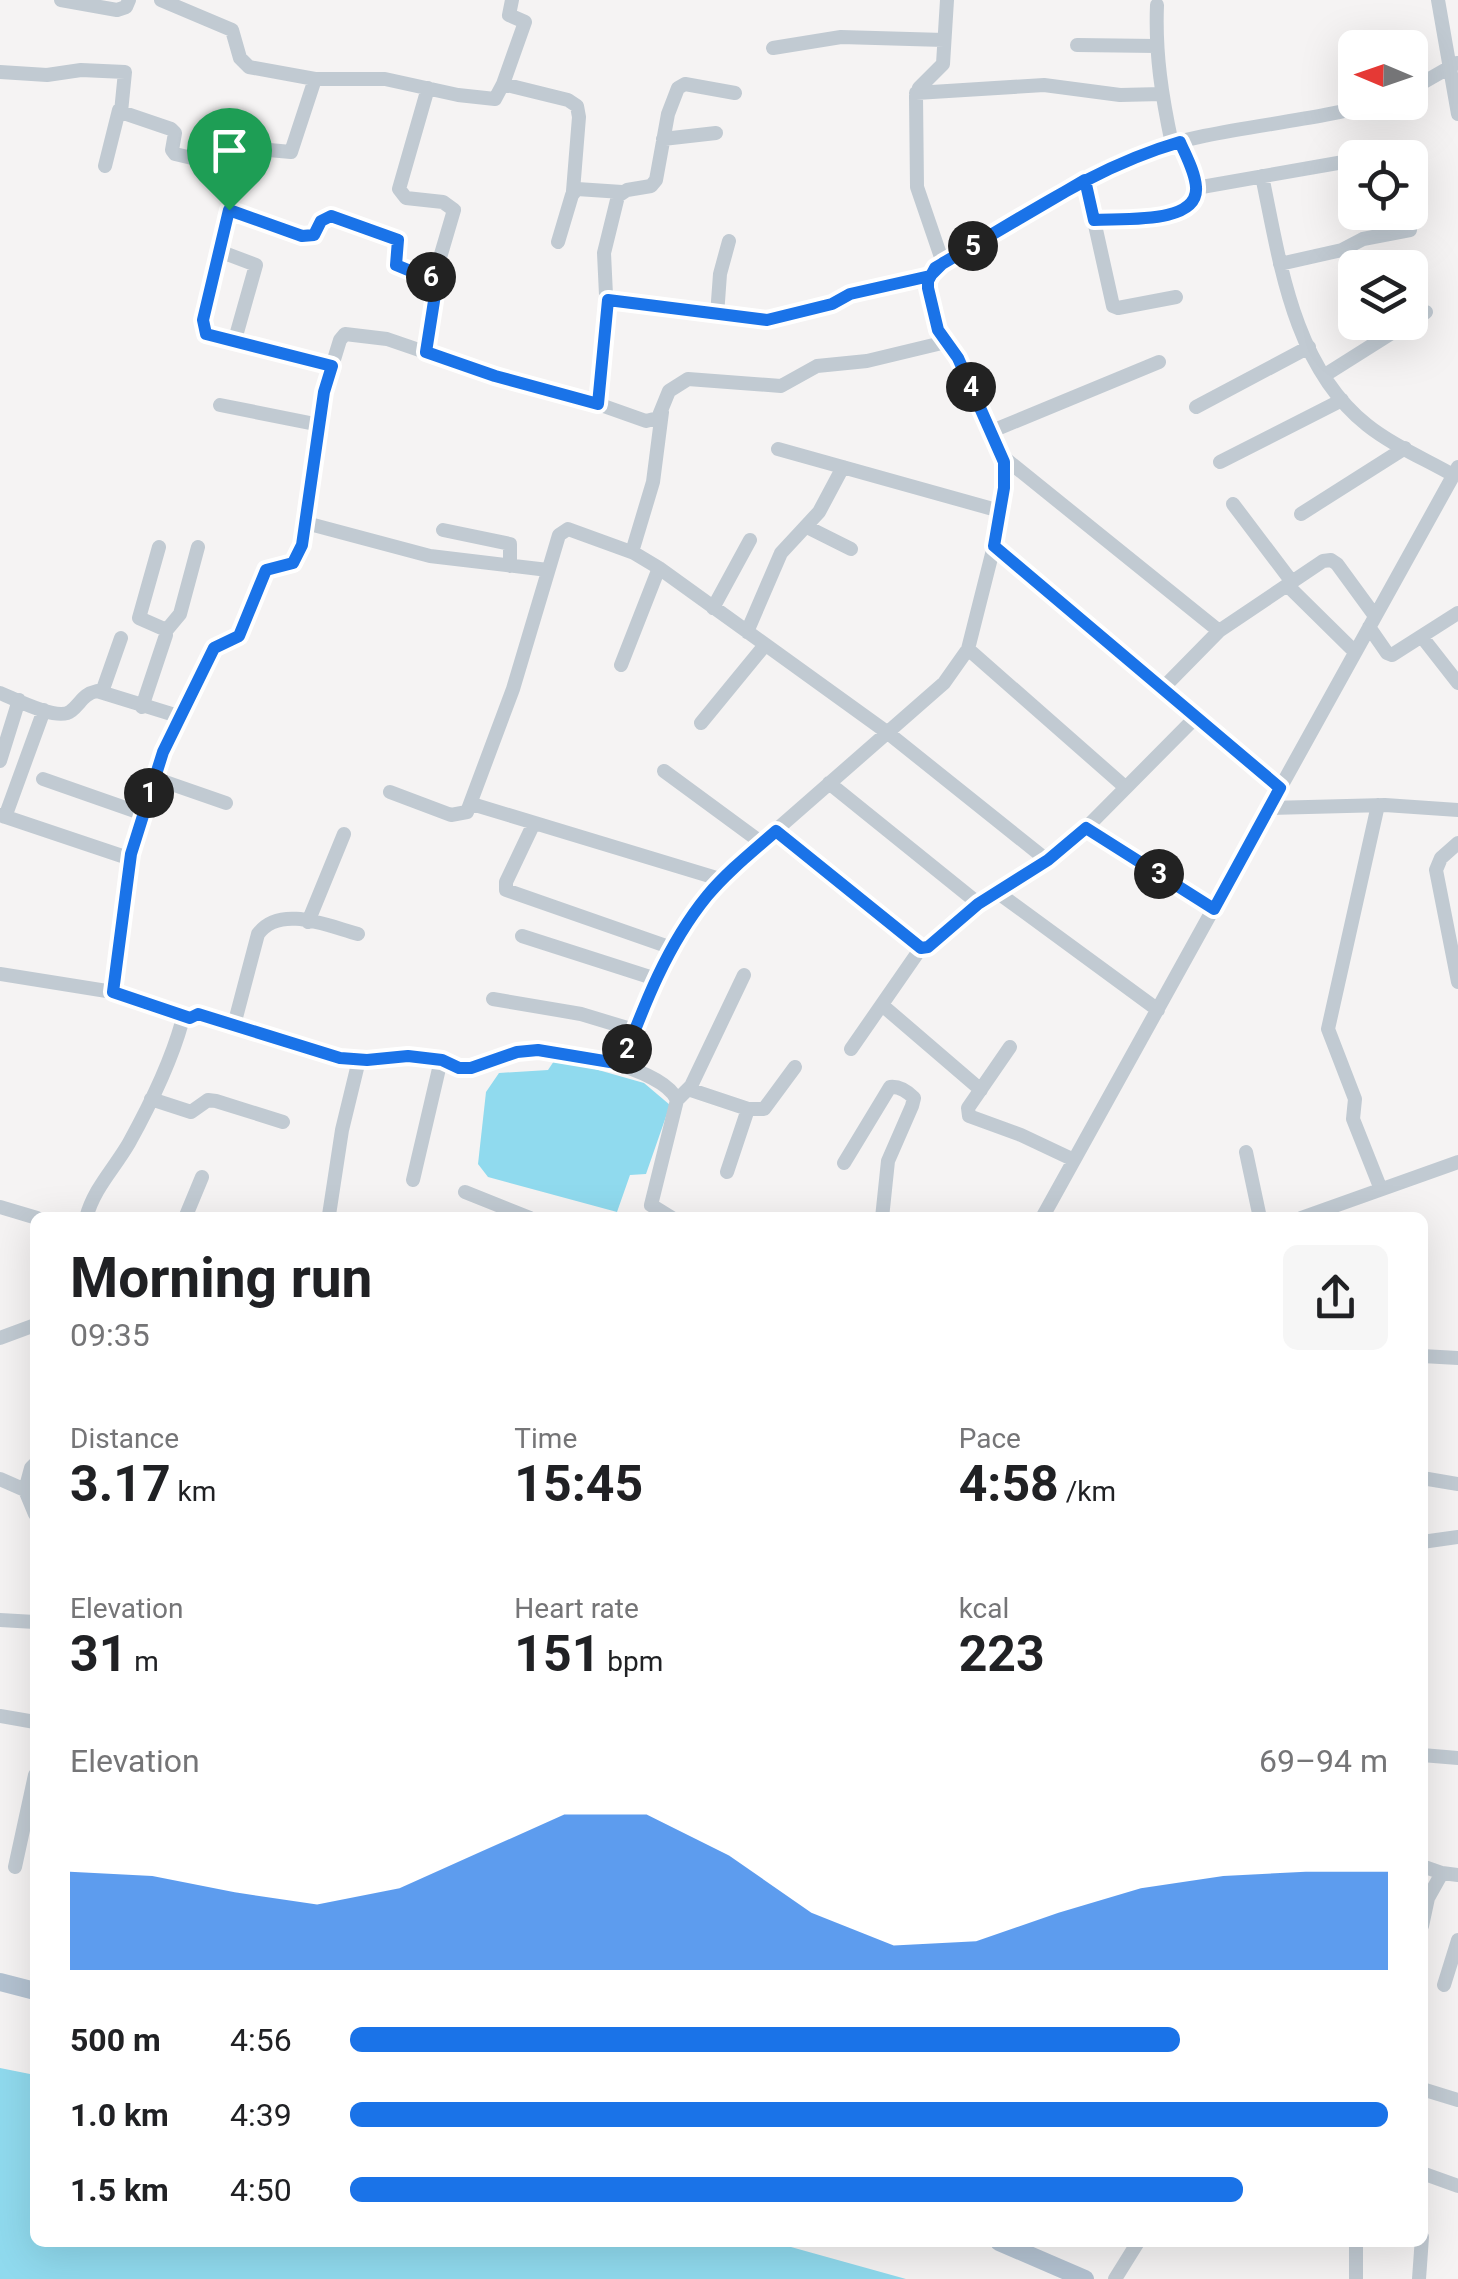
<!DOCTYPE html>
<html lang="en">
<head>
<meta charset="utf-8">
<style>
  :root { --surface:#fff; --page:#f6f6f6; --text:#202124; --muted:#757577; --accent:#1a73e8 }
  body { margin:0; font-family:Roboto,sans-serif; background:var(--page); color:var(--text); height:100vh; display:flex; flex-direction:column; font-size:38px; white-space:nowrap }
  * { box-sizing:border-box; margin:0 }
  p { font-size:32px; color:var(--muted) }
  .icon { flex:none; width:55px; height:55px; fill:none; stroke:currentColor; stroke-width:2; stroke-linecap:round; stroke-linejoin:round }
  .map { position:relative; flex:1; overflow:hidden }
  .sheet { position:absolute; left:30px; top:1212px; width:1398px; height:1035px; display:flex; flex-direction:column; background:var(--surface); border-radius:15px; box-shadow:0 10px 40px #0002 }
  .sheet>* { flex:none }
  .needle { width:65px; rotate:272deg }
  .controls { position:absolute; left:1338px; top:30px; display:grid; gap:20px }
  .controls a { display:grid; place-items:center; width:90px; height:90px; border-radius:15px; background:var(--surface); box-shadow:0 10px 40px #0002; font-size:50px }
  .pin { position:absolute; display:grid; place-items:center; width:85px; height:85px; color:#fff; margin:-102px -42px; border-radius:50% 50% 50% 0; rotate:-45deg; box-shadow:0 0 10px #0007 }
  .pin .icon { rotate:45deg }
  .km { position:absolute; width:50px; height:50px; margin:-25px; border-radius:50%; background:#222; color:#fff; font-size:28px; line-height:50px; text-align:center }
  .round { display:grid; place-items:center; flex:none; width:105px; height:105px; border-radius:15px; background:var(--page) }
  .summary { display:flex; align-items:center; justify-content:space-between; height:170px; padding:0 40px }
  h1 { font-size:55px; font-weight:700; line-height:75px }
  .stats { display:grid; grid-template-columns:repeat(3,1fr); gap:15px; height:170px; padding:10px 40px }
  .stats div { display:grid; align-content:center }
  .stats b { font-size:50px; font-weight:700 }
  .stats small { font-size:28px; font-weight:400 }
  .stats p { font-size:28px }
  .chart { height:280px; padding:20px 40px }
  .chart p { display:flex; justify-content:space-between }
  .chart svg { width:100%; height:180px; margin-top:10px; fill:var(--accent); opacity:.7 }
  ul { padding:0 40px; list-style:none; font-size:32px }
  li { display:grid; grid-template-columns:160px 120px 1fr; align-items:center; height:75px }
  li i { height:25px; border-radius:12px; background:var(--accent) }
  .map>svg:first-child { display:block }
  .water { fill:#90daee }
  .lines { fill:none; stroke-linecap:round; stroke-linejoin:round }
  .minor { stroke:#c1cad2; stroke-width:14 }
  .major { stroke:#b3c2d1; stroke-width:18 }
  .route-casing { stroke:#fff; stroke-width:20 }
  .route { stroke:#1a73e8; stroke-width:12 }
</style>
</head>
<body>
<div class="map">
<svg width="1458" height="2279" viewBox="0 0 1458 2279">
  <rect width="100%" height="100%" fill="#f5f3f3"/>
  <!-- water -->
  <path class="water" d="M 556,1058 L 644,1083 L 670,1105 L 646,1174 L 630,1175 L 617,1212 L 488,1177 L 478,1164 L 486,1092 L 499,1073 L 548,1070 Z
    M 0,2068 L 35,2075 L 35,2242 L 773,2242 L 906,2279 L 0,2279 Z"/>
  <g class="lines">
    <!-- minor -->
    <path class="minor" d="M 61,0 L 117,10 L 126,7 L 129,0
      M 161,0 L 232,30 L 240,58 L 249,67 L 315,79 L 385,79 L 458,95 L 495,99 L 503,84
      M 512,0 L 509,15 L 525,22 L 503,84 L 568,100 L 577,106 L 579,117 L 573,191
      M 1438,0 L 1458,114
      M 1157,5 C 1155,54 1162,97 1172,144
      M 1077,45 L 1156,46
      M 773,48 L 841,37 L 944,40
      M 0,72 L 47,75 L 81,70 L 125,72 L 121,112 L 171,129 L 175,133 L 172,150 L 175,154 L 230,167 L 236,173 L 207,300 L 204,331 L 238,344 L 332,366
      M 428,88 L 399,189 L 406,198 L 443,202 L 454,210 L 434,278
      M 1410,90 L 1457,63
      M 916,93 L 1044,85 L 1120,95 L 1162,94
      M 663,139 L 716,133
      M 1368,158 L 1388,154
      M 105,166 L 119,110
      M 234,170 L 247,148 L 291,152 L 315,79
      M 1262,176 C 1280,262 1293,366 1367,425 C 1392,445 1425,459 1453,475
      M 1085,180 L 1113,306 L 1118,308 L 1176,297
      M 1196,188 L 1355,160
      M 229,210 L 302,236 L 314,235 L 321,221 L 331,216 L 398,240 L 396,265 L 437,282 L 426,352
      M 1094,219 L 1166,216 C 1214,207 1192,172 1180,142
      M 558,242 L 572,195 L 577,189 L 622,192
      M 219,251 L 256,265 L 234,343
      M 943,263 L 917,187 L 916,96 L 919,88 L 943,64 L 947,0
      M 1280,264 L 1342,250 L 1363,239 L 1410,230
      M 608,301 L 767,319 L 832,304 L 849,294 L 930,275
      M 717,315 L 720,274 L 729,241
      M 1410,322 L 1426,312
      M 1325,375 L 1409,322
      M 598,404 L 607,316 L 604,253 L 618,196 L 627,190 L 651,186 L 656,180 L 668,114 L 678,88 L 685,84 L 735,93
      M 220,405 L 320,425
      M 1196,407 L 1309,347
      M 992,431 L 1159,362
      M 778,449 L 1000,511
      M 1002,456 L 1219,631
      M 1220,462 L 1342,400
      M 1233,504 L 1292,582
      M 1301,514 L 1405,448
      M 306,523 L 430,556 L 548,570
      M 807,527 L 851,549
      M 443,530 L 510,544 L 510,566
      M 994,546 L 1281,788
      M 632,552 L 653,482 L 662,412
      M 1287,585 L 1355,652
      M 713,608 L 750,540
      M 1369,627 L 1387,653 L 1392,655 L 1458,613
      M 165,632 L 180,614 L 198,547
      M 747,632 L 781,553 L 819,512 L 843,467
      M 1422,637 L 1458,683
      M 968,649 L 1125,787
      M 621,665 L 659,568
      M 1162,689 L 1219,631 L 1323,561 L 1331,560 L 1337,564 L 1375,616
      M 102,692 L 121,638
      M 0,693 C 15,699 58,722 71,711 C 81,703 83,694 97,691 L 178,716
      M 142,707 L 166,635 L 164,629 L 139,618 L 159,547
      M 701,723 L 765,645
      M 0,761 L 19,700
      M 664,771 L 762,843
      M 154,778 L 226,803
      M 43,779 L 143,814
      M 829,783 L 979,904
      M 390,792 L 451,815 L 467,812 L 513,689 L 559,535 L 568,529 L 634,553 L 659,568 L 888,733 L 1048,861
      M 472,804 L 723,880
      M 1378,805 L 1328,1029 L 1355,1099 L 1353,1119 L 1380,1187
      M 1270,808 L 1385,805 L 1458,810
      M 0,815 L 131,859
      M 5,817 L 44,710
      M 534,823 L 506,882 L 506,890 L 672,948
      M 1086,828 L 1214,909
      M 775,831 L 924,948 L 983,901 L 1048,861 L 1086,828 L 1196,717
      M 1458,843 L 1441,858 L 1436,870 L 1458,982
      M 997,892 L 1158,1010
      M 308,922 L 344,834
      M 522,936 L 656,979
      M 0,974 L 113,992 L 190,1018
      M 113,992 L 131,854 L 163,752 L 214,648 L 239,636 L 266,570 L 293,563 L 303,545 L 324,392 L 340,340 L 345,334 L 387,339 L 495,376 L 581,398 L 646,421 L 658,418 L 669,391 L 688,379 L 781,386 L 817,366 L 867,361 L 946,342
      M 493,999 L 581,1014 L 634,1030
      M 882,1005 L 981,1090
      M 234,1025 L 258,934 C 280,904 328,926 358,934
      M 1010,1047 L 968,1108 L 969,1116 L 1021,1135 L 1074,1160
      M 851,1049 L 921,948
      M 621,1064 L 642,1009 L 671,950 L 707,896 L 775,831 L 944,683 L 968,649 L 994,546 L 1005,469 L 957,358 L 936,326 L 928,281 L 931,274 L 943,263 C 1007,227 1069,179 1139,154 C 1216,126 1301,125 1380,102
      M 688,1089 L 748,1109 L 764,1109 L 795,1067
      M 151,1099 L 191,1112 L 208,1100 L 216,1101 L 283,1122
      M 677,1100 L 691,1086 L 744,975
      M 1246,1152 L 1260,1218
      M 844,1163 L 890,1087 C 899,1086 907,1091 914,1098 L 912,1106 L 888,1161 L 882,1218
      M 727,1172 L 748,1109
      M 413,1180 L 441,1060
      M 465,1192 L 530,1218
      M 0,1207 L 37,1218
      M 329,1215 L 342,1130 L 359,1060
      M 86,1218 C 94,1188 114,1169 129,1143 C 150,1105 170,1065 182,1022 L 198,1014 C 243,1028 300,1052 345,1058 C 377,1063 411,1050 443,1061 C 454,1064 461,1070 472,1068 C 490,1065 505,1054 523,1051 C 556,1046 663,1067 677,1100 L 651,1205 L 672,1218
      M 185,1218 L 202,1177
      M 1042,1218 L 1458,467
      M 1301,1218 L 1458,1162
      M 0,1338 L 35,1325
      M 1422,1356 L 1458,1358
      M 1422,1478 L 1458,1484
      M 0,1479 L 25,1490 L 35,1514
      M 25,1490 L 31,1468 L 35,1464
      M 1422,1542 L 1458,1537
      M 0,1620 L 35,1622
      M 0,1716 L 35,1722
      M 1422,1755 L 1458,1758
      M 1422,1866 L 1442,1873
      M 15,1867 L 35,1775
      M 1422,1926 L 1428,1898 L 1442,1873 L 1458,1875
      M 1444,1985 L 1458,1940
      M 1422,2089 L 1458,2100
      M 1422,2173 L 1458,2186
      M 1356,2242 L 1356,2279
      M 1115,2279 L 1138,2242
      M 1419,2279 L 1422,2237"/>
    <!-- major -->
    <path class="major" d="M 0,1982 L 35,1991
      M 999,2242 L 1085,2279"/>
  </g>
  <g class="lines">
    <defs>
      <path id="route" d="M 229,210 L 203,320 L 206,334 L 332,366 L 324,392 L 302,545 L 293,563 L 266,570 L 239,636 L 214,648 L 163,752 L 131,854 L 113,992 L 190,1018 L 198,1014 L 340,1058 L 367,1060 L 408,1056 L 442,1060 L 459,1068 L 471,1068 L 517,1052 L 538,1050 L 622,1064 C 644,1005 667,945 707,896 C 727,872 752,852 776,831 L 921,948 L 928,947 L 978,904 L 1048,860 L 1086,828 L 1214,909 L 1280,788 L 994,546 L 1004,488 L 1004,462 L 958,358 L 938,330 L 928,288 L 928,281 L 935,268 L 1085,180 L 1094,220 C 1121,218 1199,225 1196,187 C 1195,172 1186,156 1180,142 C 1093,167 1021,219 943,263 L 930,276 L 850,294 L 832,304 L 767,320 L 608,300 L 598,404 L 495,376 L 426,352 L 437,282 L 396,265 L 398,240 L 331,216 L 321,221 L 314,235 L 302,236 L 229,210"/>
    </defs>
    <!-- route casing -->
    <use href="#route" class="route-casing"/>
    <!-- route -->
    <use href="#route" class="route"/>
  </g>
</svg>
<div class="controls">
<a><svg class="needle" viewBox="-14 -14 28 28"><path d="M0-13l5 13h-10z" fill="#e53935"/><path d="M0 13l5-13h-10z" fill="#757577"/></svg></a>
<a><svg class="icon" aria-label="locate" viewBox="0 0 24 24"><circle cx="12" cy="12" r="6"/><path d="M12 2v4M12 18v4M2 12h4M18 12h4"/></svg></a>
<a><svg class="icon" aria-label="layers" viewBox="0 0 24 24"><path d="M12 4l9 5-9 5-9-5zM3 14l9 5 9-5"/></svg></a>
</div>
<div class="pin" style="left:229px;top:210px;background:#1e9e55"><svg class="icon" aria-label="arrive" viewBox="0 0 24 24"><path d="M6 21V4h12l-3 4 3 4H6"/></svg></div>
<b class="km" style="left:149px;top:793px">1</b>
<b class="km" style="left:627px;top:1049px">2</b>
<b class="km" style="left:1159px;top:874px">3</b>
<b class="km" style="left:971px;top:387px">4</b>
<b class="km" style="left:973px;top:246px">5</b>
<b class="km" style="left:431px;top:277px">6</b>
<section class="sheet">
<div class="summary"><div><h1>Morning run</h1><p>09:35</p></div><a class="round"><svg class="icon" aria-label="share" viewBox="0 0 24 24"><path d="M12 15V3M7 8l5-5 5 5M5 13v7h14v-7"/></svg></a></div>
<div class="stats">
<div><p>Distance</p><b>3.17<small> km</small></b></div>
<div><p>Time</p><b>15:45</b></div>
<div><p>Pace</p><b>4:58<small> /km</small></b></div>
</div>
<div class="stats">
<div><p>Elevation</p><b>31<small> m</small></b></div>
<div><p>Heart rate</p><b>151<small> bpm</small></b></div>
<div><p>kcal</p><b>223</b></div>
</div>
<div class="chart"><p><span>Elevation</span>69–94 m</p>
<svg viewBox="0 0 160 44" preserveAspectRatio="none"><path d="M0 44V20L10 21L20 25L30 28L40 24L50 15L60 6L70 6L80 16L90 30L100 38L110 37L120 30L130 24L140 21L150 20L160 20V44z"/></svg>
</div>
<ul>
<li><b>500 m</b>4:56<i style="width:80%"></i></li>
<li><b>1.0 km</b>4:39<i style="width:100%"></i></li>
<li><b>1.5 km</b>4:50<i style="width:86%"></i></li>
</ul>
</section>
</div>
</body>
</html>
